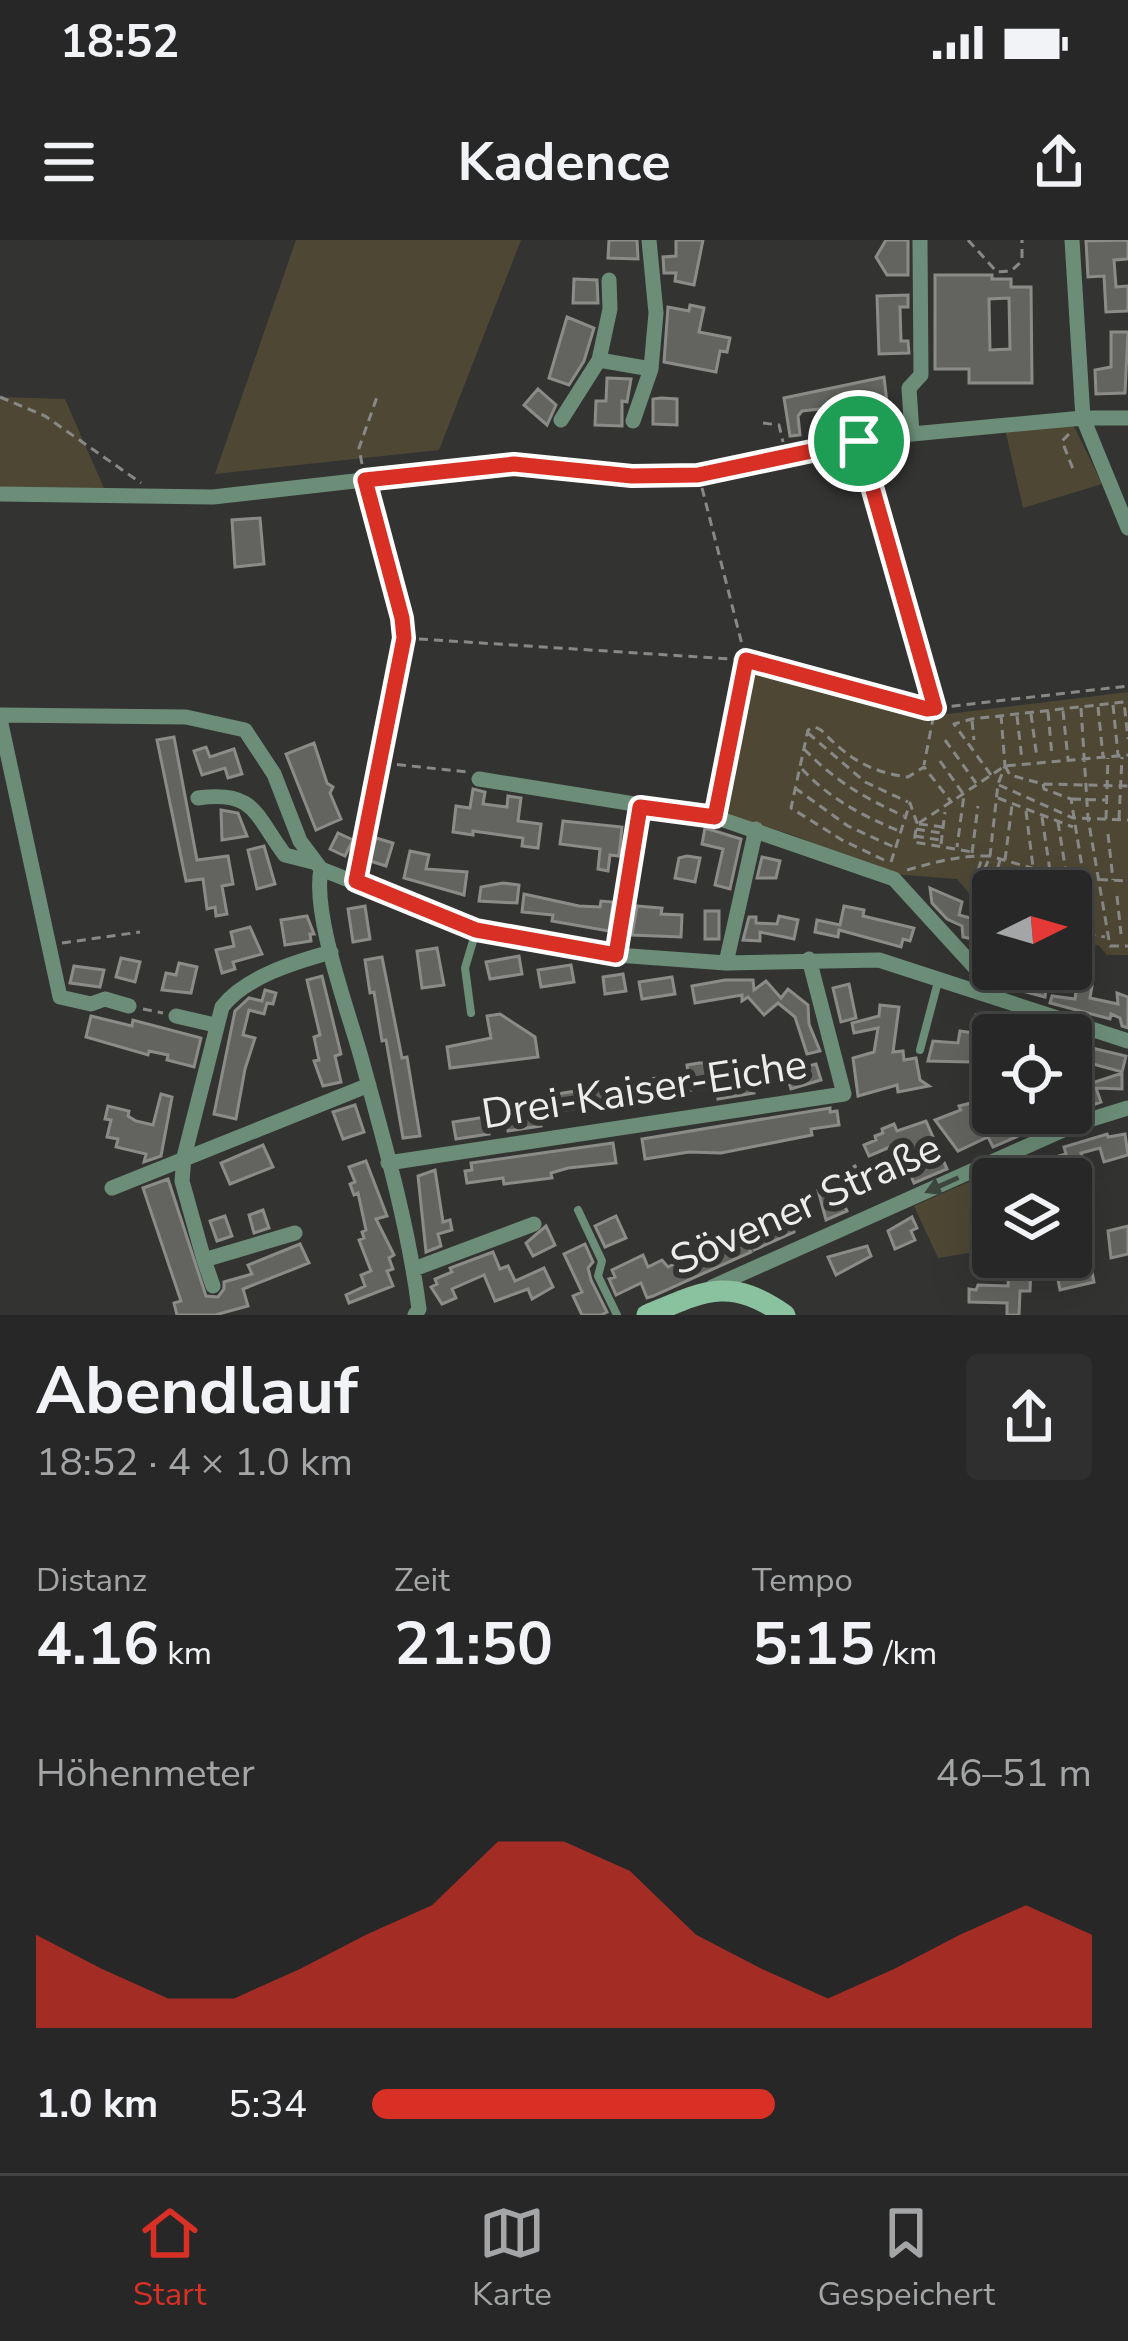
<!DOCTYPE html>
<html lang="de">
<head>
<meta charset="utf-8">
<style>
  :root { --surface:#262726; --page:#2e2f2e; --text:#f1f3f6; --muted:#a4a5a7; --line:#424443; --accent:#d93025 }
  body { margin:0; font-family:"Nunito Sans",sans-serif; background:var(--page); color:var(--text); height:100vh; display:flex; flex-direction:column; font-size:45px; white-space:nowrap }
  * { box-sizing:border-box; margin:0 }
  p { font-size:39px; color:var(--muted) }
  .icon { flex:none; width:66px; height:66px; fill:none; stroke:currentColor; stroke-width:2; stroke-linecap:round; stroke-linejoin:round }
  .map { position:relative; height:1075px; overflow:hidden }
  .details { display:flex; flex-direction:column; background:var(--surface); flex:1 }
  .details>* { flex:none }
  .needle { width:78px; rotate:85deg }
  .buttons { position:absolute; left:972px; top:630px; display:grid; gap:24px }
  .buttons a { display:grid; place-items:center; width:120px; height:120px; border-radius:12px; background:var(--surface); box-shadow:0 12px 48px #0002,0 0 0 3px var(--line); font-size:60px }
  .pin { position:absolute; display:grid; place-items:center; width:102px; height:102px; color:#fff; margin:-51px; border:6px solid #fff; border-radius:50%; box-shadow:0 3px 12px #0007 }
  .round { display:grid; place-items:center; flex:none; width:126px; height:126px; border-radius:12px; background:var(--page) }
  .head { display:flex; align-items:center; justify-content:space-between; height:204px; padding:0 36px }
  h1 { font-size:66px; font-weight:700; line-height:90px }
  .metrics { display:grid; grid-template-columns:repeat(3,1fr); gap:18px; height:204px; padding:12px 36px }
  .metrics div { display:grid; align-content:center }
  .metrics b { font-size:60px; font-weight:700 }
  .metrics small { font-size:33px; font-weight:400 }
  .metrics p { font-size:33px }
  .chart { height:336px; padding:24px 36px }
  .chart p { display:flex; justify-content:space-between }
  .chart svg { width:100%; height:216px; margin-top:12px; fill:var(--accent); opacity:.7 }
  ul { padding:0 36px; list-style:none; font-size:39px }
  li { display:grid; grid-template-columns:192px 144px 1fr; align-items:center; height:90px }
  li i { height:30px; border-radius:15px; background:var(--accent) }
  .status { display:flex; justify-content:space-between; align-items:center; height:84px; padding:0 60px; background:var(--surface); direction:ltr }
  .status svg { height:33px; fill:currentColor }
  header { display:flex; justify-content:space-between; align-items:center; height:156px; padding:0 36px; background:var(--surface); font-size:54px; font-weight:700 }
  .tab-bar { display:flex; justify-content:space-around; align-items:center; height:168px; border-top:3px solid var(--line); background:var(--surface); font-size:33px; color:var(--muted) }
  .tab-bar a { display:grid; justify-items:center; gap:6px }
  .tab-bar .current { color:var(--accent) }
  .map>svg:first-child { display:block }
  .green { fill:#4e4734 }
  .building { fill:#636360; stroke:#8b8b88; stroke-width:3; fill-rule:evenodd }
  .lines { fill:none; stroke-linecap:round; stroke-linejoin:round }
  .path { stroke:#888987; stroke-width:3; stroke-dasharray:9 6; stroke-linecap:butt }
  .service { stroke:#6c8e78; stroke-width:8 }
  .minor { stroke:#6c8e78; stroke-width:15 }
  .secondary { stroke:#8ac19e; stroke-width:21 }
  .oneway { fill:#3e4640 }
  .route-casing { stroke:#fff; stroke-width:24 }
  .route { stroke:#d93025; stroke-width:15 }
  .labels { text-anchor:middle; stroke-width:12; stroke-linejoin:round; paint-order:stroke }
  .street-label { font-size:42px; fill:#edeeec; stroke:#333432 }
</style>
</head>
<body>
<div class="status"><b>18:52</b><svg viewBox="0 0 49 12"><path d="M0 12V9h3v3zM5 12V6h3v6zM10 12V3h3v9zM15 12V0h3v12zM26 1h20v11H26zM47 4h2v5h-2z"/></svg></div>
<header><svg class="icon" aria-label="menu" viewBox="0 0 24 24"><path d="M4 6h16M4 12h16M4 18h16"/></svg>Kadence<svg class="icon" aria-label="share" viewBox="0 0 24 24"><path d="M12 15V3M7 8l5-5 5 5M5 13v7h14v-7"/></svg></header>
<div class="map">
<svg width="1128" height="1075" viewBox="0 0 1128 1075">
  <rect width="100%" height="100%" fill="#333432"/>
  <!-- green -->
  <path class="green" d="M 296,0 L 521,0 L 439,210 L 215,234 Z
    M 0,157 L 65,159 L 107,255 L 0,254 Z
    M 1072,182 L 1102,244 L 1023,268 L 1005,189 Z
    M 749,425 L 928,474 L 930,483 L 939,475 L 1128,452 L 1128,715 L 1107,715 L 1098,705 L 1071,704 L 1071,651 L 993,651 L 993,670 L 978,664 L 957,639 L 892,634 L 790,594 L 718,572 Z
    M 1005,926 L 1010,939 L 993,939 L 993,1009 L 938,1018 L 914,966 Z"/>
  <!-- building -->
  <path class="building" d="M 609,0 L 637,0 L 638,19 L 608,18 Z
    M 676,0 L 703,0 L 694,45 L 675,41 L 676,33 L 664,33 L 663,17 L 676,16 Z
    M 886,0 L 908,0 L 908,35 L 887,35 L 876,17 Z
    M 1128,0 L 1128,19 L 1114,20 L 1116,47 L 1128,46 L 1128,71 L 1106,72 L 1104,36 L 1088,37 L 1086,1 Z
    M 935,35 L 992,35 L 992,39 L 1011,39 L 1011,47 L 1031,47 L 1032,143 L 969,143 L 969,129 L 935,129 ZM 1009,58 L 1010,109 L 990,110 L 989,59 Z
    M 574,39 L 597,40 L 598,63 L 573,63 Z
    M 908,55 L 908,67 L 900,67 L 901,101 L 908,101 L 909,113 L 879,114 L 877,56 Z
    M 690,65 L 704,68 L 699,92 L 730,98 L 727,112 L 720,111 L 716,132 L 664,122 L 668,67 L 689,71 Z
    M 567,77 L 594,88 L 584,121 L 569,145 L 549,138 Z
    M 1111,92 L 1128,92 L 1125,153 L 1096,154 L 1095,130 L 1111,127 Z
    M 884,137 L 888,171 L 894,171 L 896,182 L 866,185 L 865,174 L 823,183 L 821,169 L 802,171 L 798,176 L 800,195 L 790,196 L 784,158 Z
    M 607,138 L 631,139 L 627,162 L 622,161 L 622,186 L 595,185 L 596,161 L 606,161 Z
    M 538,149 L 556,165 L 547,185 L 524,165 Z
    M 661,158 L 677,159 L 677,185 L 653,184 L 653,159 Z
    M 260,278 L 264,324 L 235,327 L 232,280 Z
    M 174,497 L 197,620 L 228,616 L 233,644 L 222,646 L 227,674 L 216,676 L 215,667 L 207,669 L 203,639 L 186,641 L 157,500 Z
    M 314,503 L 327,543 L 333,547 L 330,553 L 341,579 L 316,590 L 286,514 Z
    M 206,507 L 210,517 L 234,509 L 242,534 L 228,538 L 225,528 L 202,535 L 194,511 Z
    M 473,549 L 485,552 L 483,564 L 507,567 L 508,556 L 521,558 L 518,581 L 541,584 L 538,608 L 522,606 L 523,598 L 473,591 L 473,595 L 453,592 L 456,566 L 470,568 Z
    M 221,570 L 238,573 L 247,596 L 222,600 Z
    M 563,581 L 622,587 L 619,616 L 610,615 L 608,631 L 598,629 L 600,609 L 560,604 Z
    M 705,588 L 741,599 L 730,649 L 715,645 L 723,609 L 702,604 Z
    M 338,593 L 353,600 L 345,616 L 330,609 Z
    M 376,598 L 393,603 L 386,626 L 370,621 Z
    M 264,606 L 275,644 L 257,649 L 248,610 Z
    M 410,611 L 429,615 L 426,629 L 467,632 L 464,655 L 404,638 Z
    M 687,616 L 700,618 L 695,642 L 675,638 L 679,618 Z
    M 762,617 L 780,621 L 776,638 L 757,638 Z
    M 503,643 L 519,645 L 517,663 L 479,661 L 481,647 Z
    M 930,648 L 962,662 L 959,675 L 992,684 L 987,702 L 963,697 L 962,686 L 947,679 L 932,663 Z
    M 524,654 L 579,666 L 600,667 L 601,661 L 613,662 L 609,691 L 552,681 L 553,675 L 522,672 Z
    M 365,666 L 370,699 L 353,702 L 348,669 Z
    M 637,666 L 662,668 L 661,674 L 682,675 L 681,697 L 632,695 Z
    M 844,666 L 864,670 L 863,676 L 914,688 L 910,701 L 903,699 L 901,707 L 839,690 L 838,697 L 815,692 L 817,680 L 840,685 Z
    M 705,671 L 719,671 L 719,699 L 705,699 Z
    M 307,676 L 314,694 L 310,694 L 311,701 L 285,705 L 281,680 Z
    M 779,676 L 798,680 L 794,699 L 760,692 L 760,701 L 743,700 L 749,677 L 756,677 L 756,683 L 777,684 Z
    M 250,687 L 262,714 L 233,722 L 235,729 L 222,733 L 216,710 L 234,706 L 231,692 Z
    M 437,708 L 444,745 L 422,748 L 417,711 Z
    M 519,716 L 522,734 L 490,739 L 486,722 Z
    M 382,717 L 402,818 L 407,817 L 420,896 L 403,898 L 386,800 L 382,801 L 374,752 L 370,753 L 365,720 Z
    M 121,718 L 140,722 L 135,742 L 116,737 Z
    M 179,723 L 197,727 L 191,753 L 162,750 L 166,733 L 176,735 Z
    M 571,725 L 574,742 L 541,747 L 538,730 Z
    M 74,726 L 104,730 L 100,747 L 70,743 Z
    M 992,729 L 1048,732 L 1045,757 L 1022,751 L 1024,742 L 998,735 Z
    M 623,734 L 626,751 L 605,754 L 603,737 Z
    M 322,736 L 341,814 L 335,816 L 341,842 L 323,846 L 314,821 L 319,820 L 314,797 L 320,795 L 307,740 Z
    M 672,737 L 675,754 L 642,759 L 639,742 Z
    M 725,740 L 753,740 L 754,750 L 766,741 L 781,758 L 788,749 L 808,765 L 809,784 L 820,811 L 807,814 L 795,777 L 778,763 L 764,775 L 748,757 L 742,761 L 742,755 L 695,763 L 692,746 Z
    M 849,744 L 856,778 L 841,782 L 833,748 Z
    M 1077,744 L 1092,746 L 1090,758 L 1118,764 L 1117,753 L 1128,757 L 1128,788 L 1122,786 L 1120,778 L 1111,774 L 1110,779 L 1050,763 L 1052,756 L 1075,759 Z
    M 265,750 L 276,753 L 273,764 L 267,763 L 264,774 L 249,770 L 243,795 L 255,798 L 245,829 L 236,879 L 214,874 L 235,771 L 249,758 L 262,761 Z
    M 880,765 L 899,767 L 893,812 L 903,811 L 904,820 L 916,818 L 920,840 L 929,846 L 898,852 L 897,845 L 858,856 L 853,818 L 874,812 L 878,788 L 854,793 L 852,783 L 879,776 Z
    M 500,774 L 535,797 L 538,817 L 450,828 L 447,807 L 491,798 L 487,776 Z
    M 976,775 L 1009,783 L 1006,795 L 993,797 L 972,793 Z
    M 91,776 L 132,786 L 133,780 L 201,798 L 194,827 L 167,820 L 168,815 L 149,811 L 148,815 L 86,797 Z
    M 960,791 L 974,793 L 970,822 L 928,821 L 933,801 L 958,803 Z
    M 1071,803 L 1126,816 L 1122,832 L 1071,818 Z
    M 699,823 L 713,823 L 716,841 L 751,836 L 754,853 L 718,859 L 716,846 L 560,871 L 557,854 L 688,833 L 687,825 Z
    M 816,824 L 821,840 L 791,849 L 788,839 L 798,836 L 796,829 Z
    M 1122,833 L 1122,849 L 1096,848 L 1101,862 L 1081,869 L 1074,849 Z
    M 161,854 L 172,857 L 161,916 L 144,922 L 146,914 L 116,907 L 118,899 L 107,897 L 111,880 L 105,879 L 108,866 L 129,871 L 128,876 L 136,881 L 153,885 Z
    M 982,860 L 989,877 L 1016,873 L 1025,893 L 993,907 L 988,897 L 958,911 L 935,880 L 961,870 L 959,866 Z
    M 355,865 L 364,892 L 343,899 L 333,872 Z
    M 830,868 L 830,872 L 837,871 L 839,885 L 811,889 L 812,895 L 721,913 L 689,912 L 645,919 L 642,899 Z
    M 539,869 L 541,886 L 508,891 L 506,874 Z
    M 486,877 L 489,894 L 456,899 L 453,882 Z
    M 926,881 L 947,929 L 914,943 L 897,904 L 869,916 L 864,905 L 876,900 L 875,896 L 883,893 L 882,889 L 894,884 L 897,891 Z
    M 1107,894 L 1108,897 L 1125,894 L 1128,915 L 1104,922 L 1100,908 L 1081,913 L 1086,929 L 1053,939 L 1017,939 L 1013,929 L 1066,914 L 1064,907 Z
    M 613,903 L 616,923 L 568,928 L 551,933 L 552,938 L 504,944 L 503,938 L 467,943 L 465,931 L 472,930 L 471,923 Z
    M 263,905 L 273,927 L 230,944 L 221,923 Z
    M 366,921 L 387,976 L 376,979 L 394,1015 L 389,1018 L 393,1029 L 387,1031 L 393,1046 L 349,1063 L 346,1055 L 365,1046 L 361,1035 L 371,1031 L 359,1000 L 364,998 L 362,992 L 366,990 L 358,953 L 354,955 L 350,944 L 355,942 L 349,927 Z
    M 855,926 L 864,944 L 840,956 L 847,971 L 826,980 L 818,950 L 846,938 L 843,932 Z
    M 435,930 L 443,982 L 450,980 L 452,990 L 438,994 L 441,1006 L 426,1012 L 418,936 Z
    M 168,939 L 206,1056 L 218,1057 L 224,1049 L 224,1042 L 252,1034 L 248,1025 L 300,1004 L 309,1023 L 243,1049 L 248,1066 L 215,1075 L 177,1075 L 174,1063 L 181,1061 L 143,948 Z
    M 263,970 L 269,988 L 254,993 L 249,975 Z
    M 785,971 L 794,981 L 794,992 L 754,1010 L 749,998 L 773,986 L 770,977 Z
    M 225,976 L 232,996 L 217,1001 L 210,981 Z
    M 616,976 L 626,998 L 605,1007 L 595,986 Z
    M 912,977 L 917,988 L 911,991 L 915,1000 L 895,1009 L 888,991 Z
    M 546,986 L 555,1005 L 533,1016 L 526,1003 Z
    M 1128,986 L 1128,1014 L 1111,1018 L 1108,991 Z
    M 707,998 L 714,1013 L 725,1008 L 727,1013 L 747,1004 L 751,1012 L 653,1056 L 647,1058 L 641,1043 L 616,1055 L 609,1039 L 615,1037 L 612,1030 L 643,1015 L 648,1027 L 662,1020 L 668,1027 L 703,1010 Z
    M 585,1004 L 593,1022 L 588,1028 L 591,1040 L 607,1072 L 601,1075 L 582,1075 L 573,1056 L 582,1052 L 564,1014 Z
    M 867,1006 L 871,1016 L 836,1035 L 828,1017 Z
    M 493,1012 L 500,1029 L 508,1026 L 515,1041 L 544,1028 L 553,1047 L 532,1059 L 528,1049 L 495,1061 L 484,1035 L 452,1049 L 456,1058 L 442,1064 L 431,1047 L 437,1044 L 435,1039 L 452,1032 L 450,1028 Z
    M 1089,1017 L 1094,1042 L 1060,1050 L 1055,1024 Z
    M 1009,1024 L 1031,1024 L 1030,1051 L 1020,1051 L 1019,1075 L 1007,1075 L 1007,1063 L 969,1062 L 969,1049 L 976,1050 L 978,1045 L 1008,1046 Z"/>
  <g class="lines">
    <!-- path -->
    <path class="path" d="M 968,0 L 997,32 L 1011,31 L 1022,21 L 1022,0
      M 0,157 L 45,176 L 141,243
      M 763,183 L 779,185 L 783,202
      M 1069,194 L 1062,201 L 1073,229
      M 863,216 L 935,468 L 924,525
      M 362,224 L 359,208 L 377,157
      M 702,248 L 746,420 L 718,560
      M 404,398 L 746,420 L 927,469 L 1128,446
      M 1113,465 L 1118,515
      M 1098,467 L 1103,516
      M 1081,468 L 1088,578 L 1110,706 L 1128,706
      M 1063,471 L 1068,519
      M 1048,472 L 1052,516
      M 1031,474 L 1037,518
      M 1001,475 L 1005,526 L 998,544 L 990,616 L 1066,638 L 1128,641
      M 1017,476 L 1022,520
      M 972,481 L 974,500
      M 808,493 L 865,542 L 908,562
      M 945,500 L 976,543
      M 804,509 C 834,540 864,558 904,576
      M 940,521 L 964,555 L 957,607
      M 382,523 L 468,532
      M 1005,526 L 1010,535 L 1043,544 L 1128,546
      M 802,529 C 830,559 861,575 899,591
      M 991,535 L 954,484 L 972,479 L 1124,462 L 1128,499
      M 1043,544 L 1044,549 L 1071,559 L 1093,695 L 1105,697
      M 999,545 L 1073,578 L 1128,580
      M 795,548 L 848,586 L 894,607
      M 998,558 L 1073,587
      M 1072,559 L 1105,560
      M 1026,571 L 1033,627
      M 1042,577 L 1053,651
      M 1106,579 L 1108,518
      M 1119,579 L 1122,517
      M 1058,582 L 1069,651
      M 919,583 L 1005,526 L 1128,515
      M 919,584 L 943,587
      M 916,589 L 941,593
      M 1108,594 L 1113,640
      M 915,596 L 940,600
      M 941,604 L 945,572
      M 972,613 L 978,566
      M 884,620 L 842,600 L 791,568 L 808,490 L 815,487 L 821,490 C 848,518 869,532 908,537 L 924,527 L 952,563
      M 1000,620 L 996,634 L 1042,651
      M 1005,620 L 1012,565
      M 891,622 L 910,563 L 917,583 L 914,602 L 972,612
      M 358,628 L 404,398 L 402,378 L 370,256
      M 907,630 C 935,622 961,615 990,616 L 981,638 L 976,636 L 983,615
      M 995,637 L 991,647 L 1002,651
      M 1117,656 L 1121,694
      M 986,661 L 990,648
      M 1071,665 L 1076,698 L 1091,695
      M 62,703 L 140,692
      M 143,769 L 163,773"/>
    <!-- service -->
    <path class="service" d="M 471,773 L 465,728 L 476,691
      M 920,810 L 939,738
      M 578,970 L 602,1021 L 598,1036 L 617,1075"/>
    <!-- minor -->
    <path class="minor" d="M 1072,0 L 1083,178 L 1128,288
      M 609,40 L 610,69 L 599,120 L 651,129 L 656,73 L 649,0
      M 561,180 L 599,120
      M 633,181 L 651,129
      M 912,194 L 909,148 L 921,135 L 920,0
      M 0,254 L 213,257 L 514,223 L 632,236 L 698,235 L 912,194 L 1083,178 L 1128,178
      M 0,475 L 186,477 L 245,490 L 274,534 L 300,601 L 321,629 L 476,690 L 617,715 L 726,723 L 879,720 L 1128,801
      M 0,479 L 60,757 L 91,764 L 105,759 L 129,766
      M 479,539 L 715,577 L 894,639 L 999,754
      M 198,558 C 255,550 255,575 285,615 L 313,622
      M 321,629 C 312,675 348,770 361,817 C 384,901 408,983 419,1069 L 415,1075
      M 617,715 L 640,567
      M 726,723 L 756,589
      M 176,776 L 215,785
      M 388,923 L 844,854 L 809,719
      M 112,948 L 369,845
      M 295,993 L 204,1020 L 182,941 L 184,917 L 222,767 C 245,737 295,722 331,712
      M 204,1020 L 213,1046
      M 414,1029 L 534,984
      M 712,1047 L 1079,883 L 1128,868"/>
    <!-- secondary -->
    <path class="secondary" d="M 647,1075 C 704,1051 729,1036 785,1075"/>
  </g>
  <!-- one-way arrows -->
  <defs><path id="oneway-solid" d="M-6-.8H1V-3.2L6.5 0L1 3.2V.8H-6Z" transform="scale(3)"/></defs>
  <use class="oneway" href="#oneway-solid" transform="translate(942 945) rotate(156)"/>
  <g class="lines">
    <defs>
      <path id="route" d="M 859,201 L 935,468 L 927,469 L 746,420 L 715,577 L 640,567 L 616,715 L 476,690 L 356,641 L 404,398 L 402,378 L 365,240 L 514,224 L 632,236 L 698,235 Z"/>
    </defs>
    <!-- route casing -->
    <use href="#route" class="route-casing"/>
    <!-- route -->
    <use href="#route" class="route"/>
  </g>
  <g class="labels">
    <!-- street labels -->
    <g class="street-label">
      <text transform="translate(644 848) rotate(-9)" y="15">Drei-Kaiser-Eiche</text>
      <text transform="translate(805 963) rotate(-24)" y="15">Sövener Straße</text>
    </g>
  </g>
</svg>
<div class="buttons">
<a><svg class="needle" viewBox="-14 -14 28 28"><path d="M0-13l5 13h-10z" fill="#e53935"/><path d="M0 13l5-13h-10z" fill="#a4a5a7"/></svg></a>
<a><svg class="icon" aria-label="locate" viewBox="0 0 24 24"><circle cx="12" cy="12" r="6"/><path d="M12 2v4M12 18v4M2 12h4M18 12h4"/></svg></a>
<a><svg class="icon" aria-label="layers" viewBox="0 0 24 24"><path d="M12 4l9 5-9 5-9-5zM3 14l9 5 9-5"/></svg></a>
</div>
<div class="pin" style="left:859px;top:201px;background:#1e9e55"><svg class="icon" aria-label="arrive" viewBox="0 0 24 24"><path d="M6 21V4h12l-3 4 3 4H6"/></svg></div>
</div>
<section class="details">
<div class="head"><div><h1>Abendlauf</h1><p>18:52 · 4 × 1.0 km</p></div><a class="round"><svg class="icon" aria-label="share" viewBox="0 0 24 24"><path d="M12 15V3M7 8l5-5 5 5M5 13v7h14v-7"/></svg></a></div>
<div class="metrics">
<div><p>Distanz</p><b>4.16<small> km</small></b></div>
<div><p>Zeit</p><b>21:50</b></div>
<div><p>Tempo</p><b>5:15<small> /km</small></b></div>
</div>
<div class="chart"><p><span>Höhenmeter</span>46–51 m</p>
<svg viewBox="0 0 160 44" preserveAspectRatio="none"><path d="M0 44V25L10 32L20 38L30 38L40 32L50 25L60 19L70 6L80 6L90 12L100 25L110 32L120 38L130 32L140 25L150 19L160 25V44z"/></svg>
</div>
<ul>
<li><b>1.0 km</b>5:34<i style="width:56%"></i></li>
</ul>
</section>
<nav class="tab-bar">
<a class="current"><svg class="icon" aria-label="home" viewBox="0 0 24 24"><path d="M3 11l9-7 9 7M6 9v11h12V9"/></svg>Start</a>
<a><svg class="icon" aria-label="map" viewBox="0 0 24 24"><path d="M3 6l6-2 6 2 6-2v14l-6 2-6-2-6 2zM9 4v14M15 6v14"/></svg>Karte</a>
<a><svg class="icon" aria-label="saved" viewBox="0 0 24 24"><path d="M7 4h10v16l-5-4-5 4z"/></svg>Gespeichert</a>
</nav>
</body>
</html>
